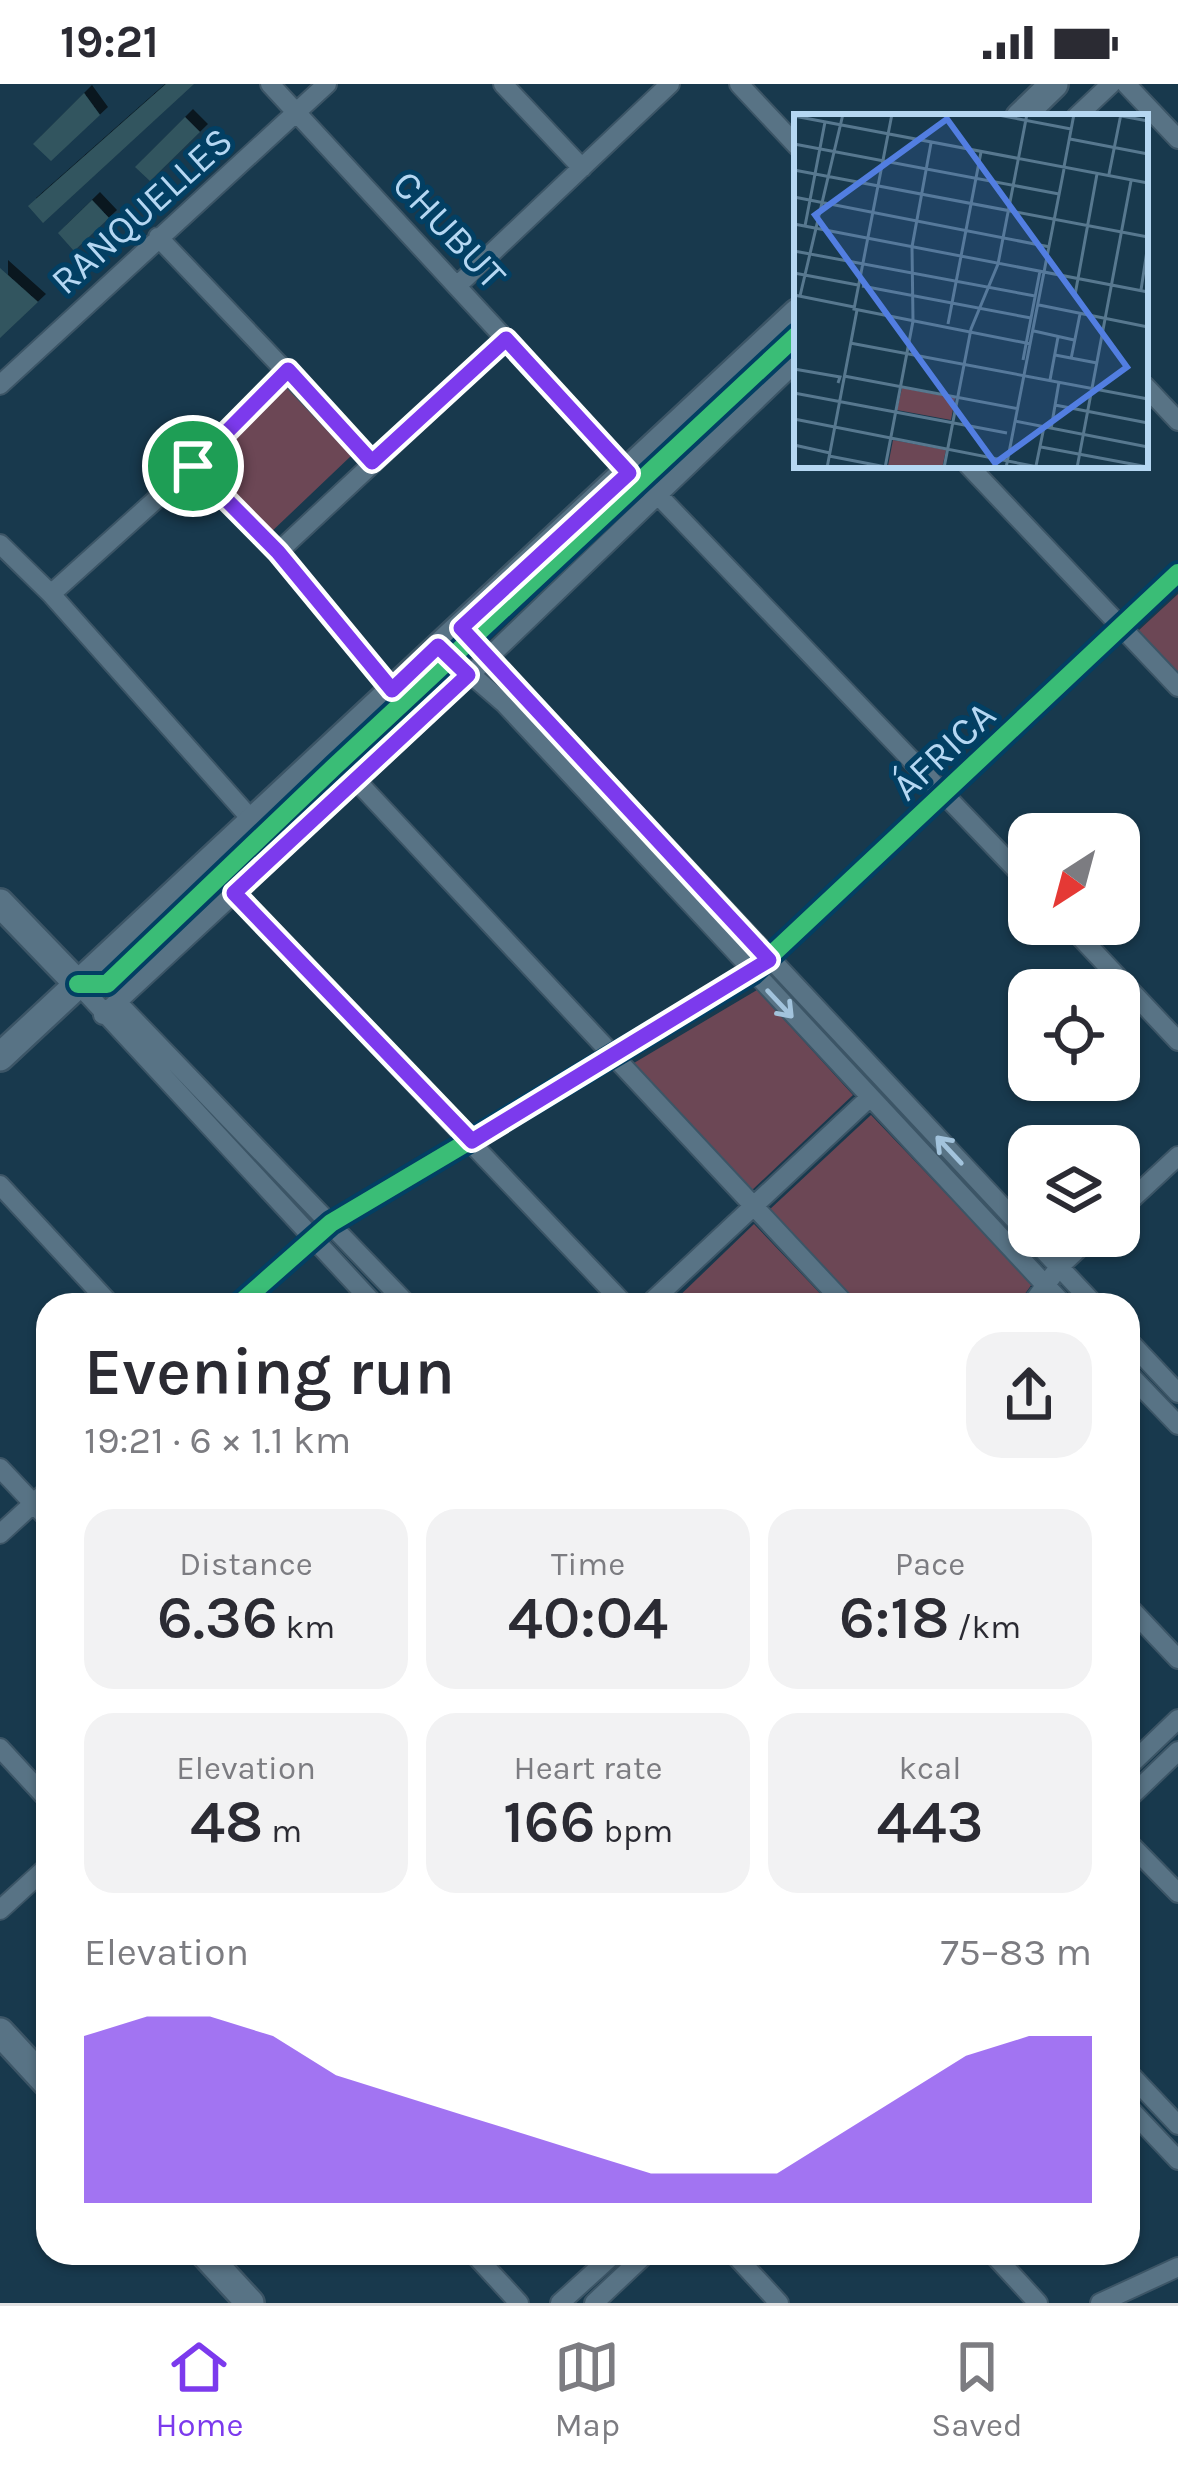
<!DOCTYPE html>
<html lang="en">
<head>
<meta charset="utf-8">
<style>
  :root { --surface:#fff; --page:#f2f2f3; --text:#2b2b33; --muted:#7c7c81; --line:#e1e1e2; --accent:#7c3aed }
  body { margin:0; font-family:Karla,sans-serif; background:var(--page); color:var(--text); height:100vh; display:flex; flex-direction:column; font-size:45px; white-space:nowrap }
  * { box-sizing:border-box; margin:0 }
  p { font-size:39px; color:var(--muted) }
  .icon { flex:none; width:66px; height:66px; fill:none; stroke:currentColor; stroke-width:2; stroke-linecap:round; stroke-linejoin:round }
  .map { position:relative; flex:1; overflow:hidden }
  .panel { position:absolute; left:36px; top:1209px; width:1104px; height:972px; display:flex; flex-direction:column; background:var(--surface); border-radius:36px; box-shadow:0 3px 9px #0004 }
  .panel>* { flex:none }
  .needle { width:78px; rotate:216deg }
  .fabs { position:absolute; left:1008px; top:729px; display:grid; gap:24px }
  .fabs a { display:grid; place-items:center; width:132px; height:132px; border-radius:24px; background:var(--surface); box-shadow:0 3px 9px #0004; font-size:60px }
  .pin { position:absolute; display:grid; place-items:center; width:102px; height:102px; color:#fff; margin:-51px; border:6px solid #fff; border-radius:50%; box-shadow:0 3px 12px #0007 }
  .round { display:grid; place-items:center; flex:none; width:126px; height:126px; border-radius:36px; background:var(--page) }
  .overview { display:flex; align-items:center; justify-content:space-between; height:204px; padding:0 48px }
  h1 { font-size:66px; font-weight:600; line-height:90px }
  .figures { display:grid; grid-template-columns:repeat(3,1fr); gap:18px; height:204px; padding:12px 48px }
  .figures div { display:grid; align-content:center; border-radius:30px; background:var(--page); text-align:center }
  .figures b { font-size:60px; font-weight:600 }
  .figures small { font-size:33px; font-weight:400 }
  .figures p { font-size:33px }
  .chart { height:336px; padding:24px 48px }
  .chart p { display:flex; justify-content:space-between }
  .chart svg { width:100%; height:216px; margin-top:12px; fill:var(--accent); opacity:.7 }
  .status { display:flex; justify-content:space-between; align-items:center; height:84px; padding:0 60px; background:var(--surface); direction:ltr }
  .status svg { height:33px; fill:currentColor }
  .tab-bar { display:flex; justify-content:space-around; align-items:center; height:168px; border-top:3px solid var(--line); background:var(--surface); font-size:33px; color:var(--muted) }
  .tab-bar a { display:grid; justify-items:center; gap:6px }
  .tab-bar .active { color:var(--accent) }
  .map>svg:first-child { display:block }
  .green { fill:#6c4755 }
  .building { fill:#33555e; filter:url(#shadow) }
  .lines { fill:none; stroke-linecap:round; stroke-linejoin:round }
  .street-casing { stroke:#3c5566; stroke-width:22 }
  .secondary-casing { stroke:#3c5566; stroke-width:32 }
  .street { stroke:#587385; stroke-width:18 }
  .secondary { stroke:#587385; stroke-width:27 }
  .cycleway-casing { stroke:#023f63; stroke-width:26 }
  .cycleway { stroke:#3abd76; stroke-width:18 }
  .oneway { stroke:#a2c3dc }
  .route-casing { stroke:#fff; stroke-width:24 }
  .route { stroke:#7c3aed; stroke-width:15 }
  .labels { text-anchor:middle; stroke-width:10; stroke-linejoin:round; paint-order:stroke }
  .street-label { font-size:39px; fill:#b5d7f2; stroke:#023f63 }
  .inset-road { fill:none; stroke:#57788f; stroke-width:3 }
  .view { fill:#527ee1; fill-opacity:0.15; stroke:#527ee1; stroke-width:6 }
  .inset-edge { fill:none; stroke:#b5d7f2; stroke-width:6 }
</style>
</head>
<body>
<div class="status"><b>19:21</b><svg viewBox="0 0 49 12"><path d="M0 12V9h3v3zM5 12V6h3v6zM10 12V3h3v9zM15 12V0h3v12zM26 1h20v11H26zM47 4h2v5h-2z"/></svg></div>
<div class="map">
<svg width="1178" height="2219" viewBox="0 0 1178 2219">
  <defs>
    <filter id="shadow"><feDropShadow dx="8" dy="-8" stdDeviation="0" flood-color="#0009"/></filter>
  </defs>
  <rect width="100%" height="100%" fill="#18394d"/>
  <!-- green -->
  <path class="green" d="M 281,298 L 352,371 L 268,451 L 197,378 Z
    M 1178,510 L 1178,589 L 1138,547 Z
    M 757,906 L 853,1011 L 750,1108 L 634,979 Z
    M 871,1031 L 1032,1200 L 1017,1221 L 856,1221 L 768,1127 Z
    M 754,1140 L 831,1221 L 670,1221 Z"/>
  <!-- building -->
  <path class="building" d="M 166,0 L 194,0 L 43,139 L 28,122 Z
    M 84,9 L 100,31 L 51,77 L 33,60 Z
    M 185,33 L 200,48 L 150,97 L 135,83 Z
    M 92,116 L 109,134 L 74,167 L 58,149 Z
    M 0,184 L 38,218 L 0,254 Z"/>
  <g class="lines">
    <defs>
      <path id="street" d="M 270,0 L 629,389 L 657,410 L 1029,799
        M 503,0 L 582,84
        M 739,0 L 797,62
        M 1126,0 L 1178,55
        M 1076,33 L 1111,0
        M 158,153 L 372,378
        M 458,201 L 670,0
        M 0,301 L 327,0
        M 1145,302 L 1178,337
        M 968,381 L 1178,603
        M 193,382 L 278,468 L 391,606
        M 0,460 L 51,510 L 252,736
        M 278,468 L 506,255
        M 51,510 L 193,382 L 288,286
        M 461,544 L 1029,1151
        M 438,562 L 505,620 L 1064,1221
        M 355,695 L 846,1221
        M 234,809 L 625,1221
        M 1068,840 L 1178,957
        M 78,900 L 375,1221
        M 118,919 L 408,1221
        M 103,931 L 489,573 L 797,277
        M 0,1101 L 111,1221
        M 1119,1127 L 1178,1072
        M 1030,1152 L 1095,1221
        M 238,1221 L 331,1139 L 752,889 L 1178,489
        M 648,1221 L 868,1015
        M 1031,1221 L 1059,1183 L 1092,1152
        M 1128,1256 L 1178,1309
        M 1128,1289 L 1178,1341
        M 0,1384 L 48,1435
        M 0,1450 L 48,1406
        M 1128,1522 L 1178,1575
        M 0,1664 L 48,1716
        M 1128,1683 L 1178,1635
        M 1128,1715 L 1178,1667
        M 1128,1758 L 1178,1809
        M 0,1826 L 48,1782
        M 1128,1988 L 1178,2041
        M 1128,2023 L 1178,2076
        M 473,2169 L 519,2219
        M 733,2169 L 779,2219
        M 992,2169 L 1038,2219
        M 560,2219 L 615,2169
        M 594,2219 L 647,2169
        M 1100,2219 L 1178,2183"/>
      <path id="secondary" d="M 1020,33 L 1054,0
        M 0,819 L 78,900
        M 0,973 L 797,229
        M 0,1948 L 48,2000
        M 204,2169 L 250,2219"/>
    </defs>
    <!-- street casing -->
    <use href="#street" class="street-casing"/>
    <!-- secondary casing -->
    <use href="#secondary" class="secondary-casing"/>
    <!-- street -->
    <use href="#street" class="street"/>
    <!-- secondary -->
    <use href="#secondary" class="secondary"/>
    <defs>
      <path id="cycleway" d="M 78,900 L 107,900 L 334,683 L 797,251
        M 238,1221 L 331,1139 L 752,889 L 1178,489"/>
    </defs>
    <!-- cycleway casing -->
    <use href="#cycleway" class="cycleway-casing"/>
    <!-- cycleway -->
    <use href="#cycleway" class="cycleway"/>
  </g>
  <!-- one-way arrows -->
  <defs><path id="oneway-shaft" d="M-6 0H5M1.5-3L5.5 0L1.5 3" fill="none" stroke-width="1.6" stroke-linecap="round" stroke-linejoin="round" transform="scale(3)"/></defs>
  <g class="oneway">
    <use href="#oneway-shaft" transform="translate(780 920) rotate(47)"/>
    <use href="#oneway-shaft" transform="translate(949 1066) rotate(-133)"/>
  </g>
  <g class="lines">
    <defs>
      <path id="route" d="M 506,255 L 629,389 L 461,544 L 769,876 L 472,1057 L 234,809 L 468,591 L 438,562 L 392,606 L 278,468 L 193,382 L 288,286 L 372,378 Z"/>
    </defs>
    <!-- route casing -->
    <use href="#route" class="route-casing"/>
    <!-- route -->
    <use href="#route" class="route"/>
  </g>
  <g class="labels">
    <!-- street labels -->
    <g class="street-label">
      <text transform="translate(141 126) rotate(-42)" y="14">RANQUELLES</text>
      <text transform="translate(450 145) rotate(47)" y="14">CHUBUT</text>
      <text transform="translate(943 666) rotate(-43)" y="14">ÁFRICA</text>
    </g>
  </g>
  <!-- overview -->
  <g transform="translate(794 30)">
    <rect width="354" height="354" fill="#18394d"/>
    <path d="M 108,274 L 161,284 L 157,306 L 103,296 ZM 99,326 L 152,336 L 148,354 L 94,352 Z" fill="#6c4755"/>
    <path class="inset-road" d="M 98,0 L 60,195 L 237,230M 199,0 L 277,15M 317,0 L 354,7M 0,2 L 354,69M 276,25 L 354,40M 0,30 L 265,80M 270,53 L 280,0M 0,56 L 354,123M 315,60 L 327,0M 0,83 L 256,133M 0,110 L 354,178M 11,112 L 31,8M 0,137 L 241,182M 0,159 L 64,171M 68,172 L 237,204M 347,176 L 354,130M 0,181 L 60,193M 281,181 L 303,60M 6,182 L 49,0M 245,191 L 354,213M 154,210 L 187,38M 240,217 L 280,226M 56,229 L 354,285M 261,241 L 303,249M 277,245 L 286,200M 229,246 L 246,157M 0,255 L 46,263 L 44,269M 50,262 L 225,295M 256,266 L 264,223M 0,279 L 213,319M 261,291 L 354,309M 0,305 L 249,354M 221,307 L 354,333M 257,315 L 265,268M 0,331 L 36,339M 247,333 L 354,353M 35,342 L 92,353M 242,352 L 250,313M 33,354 L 63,196M 91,354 L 119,207 L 118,133 L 137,29M 150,354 L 177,215 L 204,150 L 233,0M 212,354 L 270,55M 283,354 L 337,67"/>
    <path class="view" d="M 153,5 L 333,253 L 201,349 L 21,101 Z"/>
    <rect width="354" height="354" class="inset-edge"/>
  </g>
</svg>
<div class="fabs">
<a><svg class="needle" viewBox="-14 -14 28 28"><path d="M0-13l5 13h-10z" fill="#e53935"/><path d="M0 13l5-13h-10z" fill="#7c7c81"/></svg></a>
<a><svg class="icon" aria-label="locate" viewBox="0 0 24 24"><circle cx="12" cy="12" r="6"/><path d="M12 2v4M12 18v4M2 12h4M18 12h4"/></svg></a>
<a><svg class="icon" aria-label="layers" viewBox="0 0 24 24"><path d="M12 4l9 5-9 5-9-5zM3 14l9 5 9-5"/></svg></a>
</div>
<div class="pin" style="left:193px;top:382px;background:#1e9e55"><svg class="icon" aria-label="arrive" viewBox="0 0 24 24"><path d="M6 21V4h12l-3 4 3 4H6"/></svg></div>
<section class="panel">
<div class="overview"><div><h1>Evening run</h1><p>19:21 · 6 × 1.1 km</p></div><a class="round"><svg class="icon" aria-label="share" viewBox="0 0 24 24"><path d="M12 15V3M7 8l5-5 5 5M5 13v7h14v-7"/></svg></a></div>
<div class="figures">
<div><p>Distance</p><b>6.36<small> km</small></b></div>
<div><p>Time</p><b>40:04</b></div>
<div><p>Pace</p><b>6:18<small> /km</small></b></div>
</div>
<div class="figures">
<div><p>Elevation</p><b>48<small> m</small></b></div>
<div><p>Heart rate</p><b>166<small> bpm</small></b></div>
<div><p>kcal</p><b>443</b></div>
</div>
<div class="chart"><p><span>Elevation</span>75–83 m</p>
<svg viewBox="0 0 160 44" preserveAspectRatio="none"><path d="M0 44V10L10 6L20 6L30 10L40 18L50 22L60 26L70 30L80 34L90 38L100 38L110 38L120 30L130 22L140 14L150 10L160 10V44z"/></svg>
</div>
</section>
</div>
<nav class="tab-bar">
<a class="active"><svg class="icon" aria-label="home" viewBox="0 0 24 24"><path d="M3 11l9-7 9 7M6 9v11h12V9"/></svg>Home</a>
<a><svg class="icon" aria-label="map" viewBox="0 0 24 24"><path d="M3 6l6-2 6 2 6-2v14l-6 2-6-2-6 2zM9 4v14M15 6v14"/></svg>Map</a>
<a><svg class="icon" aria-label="saved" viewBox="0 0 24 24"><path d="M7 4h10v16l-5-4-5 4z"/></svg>Saved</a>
</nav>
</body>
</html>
